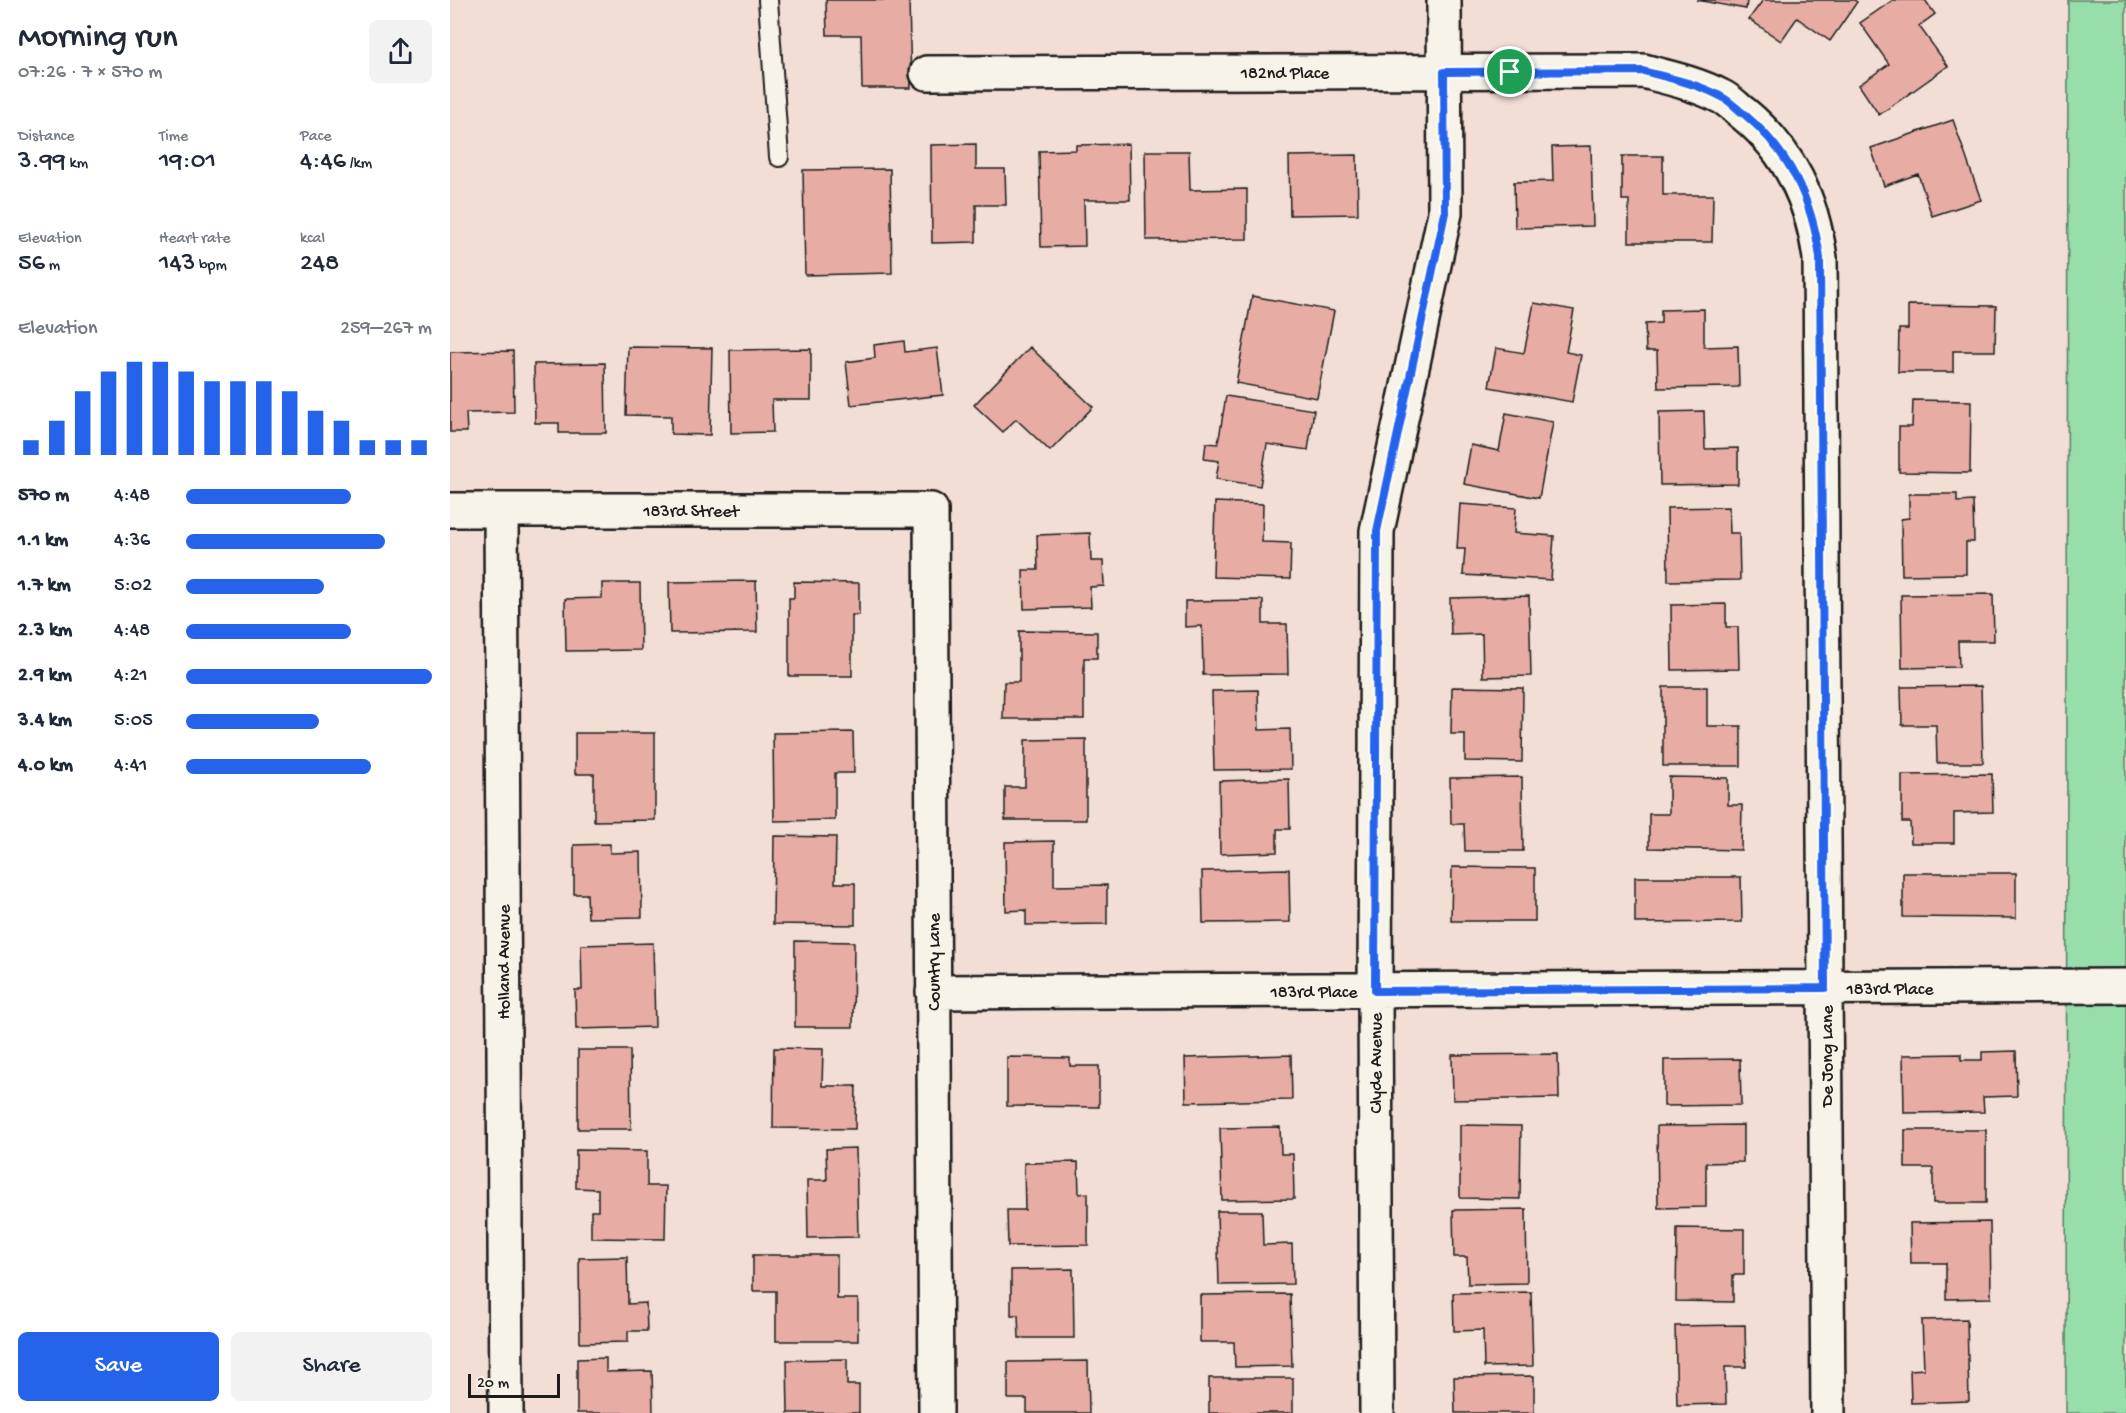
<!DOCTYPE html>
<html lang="en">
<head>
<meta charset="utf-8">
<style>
  :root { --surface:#fff; --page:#f2f2f3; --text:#1f2937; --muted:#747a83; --accent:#2563eb }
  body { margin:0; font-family:"Gochi Hand",sans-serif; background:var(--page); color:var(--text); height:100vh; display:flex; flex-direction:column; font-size:22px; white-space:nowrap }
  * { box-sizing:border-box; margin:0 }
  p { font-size:20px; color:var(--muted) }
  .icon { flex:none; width:33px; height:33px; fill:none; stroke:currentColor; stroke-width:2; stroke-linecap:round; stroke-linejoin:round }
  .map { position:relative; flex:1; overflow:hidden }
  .panel { display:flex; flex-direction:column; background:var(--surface); width:450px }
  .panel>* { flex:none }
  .scale { position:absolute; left:18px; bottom:15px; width:92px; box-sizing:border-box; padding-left:6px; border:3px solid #1c1c1c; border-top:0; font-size:16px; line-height:21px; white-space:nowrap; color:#1c1c1c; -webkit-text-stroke:4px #f7f3e8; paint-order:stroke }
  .pin { position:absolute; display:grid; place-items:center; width:51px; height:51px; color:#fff; margin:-26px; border:3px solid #fff; border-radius:50%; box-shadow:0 2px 6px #0007 }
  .round { display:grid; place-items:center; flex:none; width:63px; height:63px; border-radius:9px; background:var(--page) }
  .summary { display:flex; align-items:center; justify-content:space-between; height:102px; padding:0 18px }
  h1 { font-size:33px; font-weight:600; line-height:45px }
  .figures { display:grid; grid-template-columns:repeat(3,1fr); gap:9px; height:102px; padding:6px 18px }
  .figures div { display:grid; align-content:center }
  .figures b { font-size:26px; font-weight:600 }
  .figures small { font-size:16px; font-weight:400 }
  .figures p { font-size:16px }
  .chart { height:168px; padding:12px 18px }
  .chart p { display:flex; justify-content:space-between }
  .chart svg { width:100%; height:108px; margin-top:6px; stroke:var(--accent); stroke-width:6 }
  .primary-button { display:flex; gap:12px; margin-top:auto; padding:12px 18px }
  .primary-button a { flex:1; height:69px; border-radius:9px; background:var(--accent); color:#fff; font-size:24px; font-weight:600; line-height:69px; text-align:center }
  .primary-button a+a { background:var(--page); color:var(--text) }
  ul { padding:0 18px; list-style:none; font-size:20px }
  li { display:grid; grid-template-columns:96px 72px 1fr; align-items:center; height:45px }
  li i { height:15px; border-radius:8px; background:var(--accent) }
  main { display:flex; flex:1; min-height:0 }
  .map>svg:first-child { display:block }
  .green { fill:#97deab; stroke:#5a7d64; stroke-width:1.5 }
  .building { fill:#e7ada4; stroke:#1c1c1c; stroke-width:1.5 }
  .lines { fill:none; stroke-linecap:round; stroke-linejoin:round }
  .lane-casing { stroke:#1c1c1c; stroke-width:22 }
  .street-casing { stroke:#1c1c1c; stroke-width:38 }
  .lane { stroke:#f7f3e8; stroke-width:18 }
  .street { stroke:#f7f3e8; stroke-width:33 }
  .route-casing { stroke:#fff; stroke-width:12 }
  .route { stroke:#2563eb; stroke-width:8 }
  .labels { text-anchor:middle; stroke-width:4.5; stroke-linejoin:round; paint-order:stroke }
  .street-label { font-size:18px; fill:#1c1c1c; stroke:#f7f3e8 }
</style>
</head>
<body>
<main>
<section class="panel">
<div class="summary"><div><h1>Morning run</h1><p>07:26 · 7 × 570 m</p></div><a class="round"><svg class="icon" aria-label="share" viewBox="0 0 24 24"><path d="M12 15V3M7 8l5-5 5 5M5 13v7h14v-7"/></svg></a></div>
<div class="figures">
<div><p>Distance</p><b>3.99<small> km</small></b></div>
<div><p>Time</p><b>19:01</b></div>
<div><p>Pace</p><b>4:46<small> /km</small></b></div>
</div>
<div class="figures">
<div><p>Elevation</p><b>56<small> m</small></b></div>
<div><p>Heart rate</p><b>143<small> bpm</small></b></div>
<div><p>kcal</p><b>248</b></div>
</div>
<div class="chart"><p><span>Elevation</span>259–267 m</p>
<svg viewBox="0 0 160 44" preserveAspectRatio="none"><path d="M5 44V38M15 44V30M25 44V18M35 44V10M45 44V6M55 44V6M65 44V10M75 44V14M85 44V14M95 44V14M105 44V18M115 44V26M125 44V30M135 44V38M145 44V38M155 44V38"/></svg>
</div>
<ul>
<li><b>570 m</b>4:48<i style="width:67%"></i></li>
<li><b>1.1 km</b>4:36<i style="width:81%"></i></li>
<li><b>1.7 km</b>5:02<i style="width:56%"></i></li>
<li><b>2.3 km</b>4:48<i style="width:67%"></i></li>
<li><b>2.9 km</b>4:21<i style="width:100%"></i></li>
<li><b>3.4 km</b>5:05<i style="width:54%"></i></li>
<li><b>4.0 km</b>4:41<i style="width:75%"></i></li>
</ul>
<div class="primary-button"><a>Save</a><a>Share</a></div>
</section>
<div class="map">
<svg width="1676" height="1413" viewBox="0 0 1676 1413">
  <rect width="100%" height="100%" fill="#f2ded4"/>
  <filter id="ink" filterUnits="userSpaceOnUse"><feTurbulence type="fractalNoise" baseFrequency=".0167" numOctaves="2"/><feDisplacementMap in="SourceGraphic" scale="12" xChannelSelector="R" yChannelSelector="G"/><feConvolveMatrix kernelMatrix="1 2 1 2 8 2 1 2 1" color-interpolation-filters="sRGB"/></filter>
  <g filter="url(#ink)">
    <!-- green -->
    <path class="green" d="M 1618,0 L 1676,0 L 1676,1413 L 1616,1413 Z"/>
    <!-- building -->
    <path class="building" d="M 376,0 L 459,0 L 461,88 L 412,88 L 411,35 L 377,35 Z
      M 1247,0 L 1297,0 L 1296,9 Z
      M 1313,0 L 1404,0 L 1407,2 L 1380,41 L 1347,18 L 1331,41 L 1299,19 Z
      M 1443,0 L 1475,0 L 1485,14 L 1469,26 L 1498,66 L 1429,115 L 1409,85 L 1439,64 L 1410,23 Z
      M 1503,120 L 1531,200 L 1482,216 L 1468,174 L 1434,186 L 1421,148 Z
      M 526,144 L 526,169 L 555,169 L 556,205 L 526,205 L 526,242 L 482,243 L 481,145 Z
      M 679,144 L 680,200 L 634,200 L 635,246 L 591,247 L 589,151 L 626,150 L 626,145 Z
      M 1141,146 L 1143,226 L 1065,228 L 1064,182 L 1103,181 L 1102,147 Z
      M 695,151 L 739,151 L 740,190 L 797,189 L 797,239 L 696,240 Z
      M 907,155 L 908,214 L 840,215 L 839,156 Z
      M 1172,156 L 1213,156 L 1213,195 L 1263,195 L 1262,242 L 1179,242 L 1179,200 L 1172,200 Z
      M 440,169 L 442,273 L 355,275 L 353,170 Z
      M 802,296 L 884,311 L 867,398 L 786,383 Z
      M 1084,303 L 1124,310 L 1116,352 L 1131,355 L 1122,402 L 1039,387 L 1046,348 L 1074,353 Z
      M 1458,305 L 1546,306 L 1545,351 L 1503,351 L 1503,372 L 1448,372 L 1449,329 L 1458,329 Z
      M 1254,309 L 1254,347 L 1288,346 L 1289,387 L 1208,388 L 1207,351 L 1196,351 L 1195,324 L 1211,323 L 1211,310 Z
      M 454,341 L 455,352 L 487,348 L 493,395 L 401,405 L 396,362 L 425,358 L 424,345 Z
      M 178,347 L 262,348 L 260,435 L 221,434 L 221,416 L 176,415 Z
      M 580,347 L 643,407 L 600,451 L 566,419 L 553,432 L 524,405 Z
      M 361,349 L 361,400 L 322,400 L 323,432 L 281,433 L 280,350 Z
      M 63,351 L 64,412 L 16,413 L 17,432 L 0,432 L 0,352 Z
      M 155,363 L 156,433 L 109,433 L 109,423 L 85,423 L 84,364 Z
      M 776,396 L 864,410 L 858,450 L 817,444 L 810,486 L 766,479 L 769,461 L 754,459 L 756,443 L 768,444 Z
      M 1463,400 L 1521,401 L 1520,473 L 1449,472 L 1449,427 L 1462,427 Z
      M 1254,411 L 1255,449 L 1288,448 L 1288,484 L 1210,485 L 1209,412 Z
      M 1056,413 L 1103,422 L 1089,498 L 1014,484 L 1021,445 L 1049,451 Z
      M 1459,494 L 1507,494 L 1507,502 L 1523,501 L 1524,542 L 1516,542 L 1516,574 L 1452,575 L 1451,519 L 1459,518 Z
      M 765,502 L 813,504 L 812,542 L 841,543 L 840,579 L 763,577 Z
      M 1010,504 L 1066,508 L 1064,533 L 1104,536 L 1101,580 L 1013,575 L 1015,549 L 1007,549 Z
      M 1279,507 L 1280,533 L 1289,533 L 1290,580 L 1218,581 L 1217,508 Z
      M 640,533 L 641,561 L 653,561 L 654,586 L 640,587 L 641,607 L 574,609 L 573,570 L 588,570 L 587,535 Z
      M 306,581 L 307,632 L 220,633 L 219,582 Z
      M 344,582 L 409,583 L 409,615 L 402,615 L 402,676 L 339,676 L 339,598 L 344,598 Z
      M 152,583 L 190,583 L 191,650 L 116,651 L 115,599 L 152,598 Z
      M 1543,594 L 1544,641 L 1508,641 L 1509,667 L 1452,668 L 1451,595 Z
      M 1079,596 L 1081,676 L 1033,677 L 1032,634 L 1001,635 L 1000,598 Z
      M 813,600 L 813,624 L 837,624 L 838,674 L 753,675 L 752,626 L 735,627 L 735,601 Z
      M 1276,604 L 1276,627 L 1288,627 L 1289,669 L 1222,670 L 1221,605 Z
      M 569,631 L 647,632 L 647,658 L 634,658 L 634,719 L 553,719 L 554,682 L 569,682 Z
      M 1531,686 L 1533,763 L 1487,763 L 1486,725 L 1452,725 L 1451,687 Z
      M 1002,687 L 1073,688 L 1072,762 L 1015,761 L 1015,734 L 1001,734 Z
      M 1213,687 L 1257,687 L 1257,726 L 1291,726 L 1291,766 L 1213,766 Z
      M 808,690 L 809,730 L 840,729 L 841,769 L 764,770 L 762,691 Z
      M 403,732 L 404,773 L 385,773 L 385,820 L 324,821 L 323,733 Z
      M 125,733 L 205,733 L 205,820 L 144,821 L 144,774 L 125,774 Z
      M 636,739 L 636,820 L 555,820 L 555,787 L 575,787 L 575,740 Z
      M 1542,774 L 1543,812 L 1504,813 L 1504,843 L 1461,843 L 1460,822 L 1452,822 L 1452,775 Z
      M 1072,777 L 1073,851 L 1015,851 L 1014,824 L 1001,824 L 1000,778 Z
      M 1219,777 L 1278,778 L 1278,805 L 1292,805 L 1291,850 L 1199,848 L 1199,814 L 1219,814 Z
      M 839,779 L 840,829 L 827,829 L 827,852 L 770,854 L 769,781 Z
      M 324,836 L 386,837 L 385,883 L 405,883 L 405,925 L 323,924 Z
      M 604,841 L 604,886 L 657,885 L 657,924 L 576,925 L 576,910 L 556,911 L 555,842 Z
      M 160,844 L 160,853 L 191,852 L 192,917 L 138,918 L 137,894 L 124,894 L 124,845 Z
      M 1002,867 L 1085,868 L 1085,921 L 1001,921 Z
      M 839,869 L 840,922 L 753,923 L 752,871 Z
      M 1453,873 L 1566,873 L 1566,918 L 1453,917 Z
      M 1185,877 L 1291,877 L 1292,922 L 1185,923 Z
      M 345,941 L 404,942 L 403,1027 L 345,1027 Z
      M 203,943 L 205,1027 L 126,1029 L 125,990 L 132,990 L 131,945 Z
      M 324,1048 L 373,1049 L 372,1086 L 406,1086 L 405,1129 L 323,1128 Z
      M 128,1050 L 180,1050 L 181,1129 L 128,1129 Z
      M 1566,1051 L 1567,1096 L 1533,1097 L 1534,1112 L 1454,1113 L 1453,1055 L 1511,1054 L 1511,1060 L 1532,1060 L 1532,1052 Z
      M 1108,1054 L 1109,1098 L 1003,1100 L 1002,1055 Z
      M 841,1055 L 842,1100 L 736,1102 L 735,1058 Z
      M 557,1057 L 620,1058 L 620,1066 L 649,1066 L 649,1107 L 557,1106 Z
      M 1290,1059 L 1291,1105 L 1214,1106 L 1214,1060 Z
      M 1010,1125 L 1071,1126 L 1070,1199 L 1010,1198 Z
      M 1293,1125 L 1293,1162 L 1256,1163 L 1256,1207 L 1208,1208 L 1207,1126 Z
      M 830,1127 L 831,1154 L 843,1154 L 844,1199 L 772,1200 L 770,1128 Z
      M 1455,1130 L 1536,1130 L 1536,1203 L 1483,1203 L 1483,1168 L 1455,1168 Z
      M 406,1148 L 408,1237 L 358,1238 L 357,1180 L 377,1180 L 376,1149 Z
      M 126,1150 L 197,1151 L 197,1186 L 216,1186 L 215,1239 L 141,1238 L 141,1211 L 148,1211 L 148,1189 L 126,1188 Z
      M 628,1162 L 629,1194 L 638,1193 L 638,1245 L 558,1246 L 557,1210 L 575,1210 L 574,1163 Z
      M 1076,1209 L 1077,1283 L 1018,1284 L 1017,1257 L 1004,1257 L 1003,1210 Z
      M 767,1211 L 812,1211 L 813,1245 L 842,1244 L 843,1284 L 769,1285 Z
      M 1540,1222 L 1541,1298 L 1496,1299 L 1496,1263 L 1461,1263 L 1460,1223 Z
      M 1227,1228 L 1294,1229 L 1294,1275 L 1283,1275 L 1283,1302 L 1226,1301 Z
      M 303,1255 L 387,1255 L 387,1299 L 408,1299 L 408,1341 L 326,1341 L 326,1291 L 303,1291 Z
      M 177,1257 L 178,1304 L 196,1303 L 197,1331 L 178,1331 L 178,1342 L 130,1343 L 129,1258 Z
      M 623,1269 L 624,1338 L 569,1338 L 568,1315 L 561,1315 L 561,1270 Z
      M 1081,1292 L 1083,1366 L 1034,1367 L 1033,1330 L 1004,1331 L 1003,1293 Z
      M 840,1294 L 842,1366 L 785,1367 L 784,1342 L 750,1342 L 750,1295 Z
      M 1517,1319 L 1519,1401 L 1461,1403 L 1460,1370 L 1474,1369 L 1472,1320 Z
      M 1295,1325 L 1296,1367 L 1275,1367 L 1276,1404 L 1227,1405 L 1225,1326 Z
      M 156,1358 L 156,1372 L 202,1371 L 203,1413 L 127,1413 L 127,1359 Z
      M 397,1359 L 397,1385 L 409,1385 L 409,1413 L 338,1413 L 337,1360 Z
      M 638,1361 L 639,1413 L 577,1413 L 577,1399 L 558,1399 L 558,1362 Z
      M 1084,1376 L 1084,1413 L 1005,1413 L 1004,1377 Z
      M 759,1378 L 843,1378 L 843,1413 L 759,1413 Z"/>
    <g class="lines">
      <defs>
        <path id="lane" d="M 318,0 L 329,157"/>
        <path id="street" d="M 477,73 L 1193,71 C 1220,78 1247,84 1272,97 C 1280,101 1287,109 1294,114 C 1340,152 1362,200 1370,258 L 1378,1413
          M 0,510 L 481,510 L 486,1413
          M 51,510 L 56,1413
          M 483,992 L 1676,986
          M 927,1413 L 925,991 L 927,531 L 995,213 L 994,0"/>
      </defs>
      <!-- lane casing -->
      <use href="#lane" class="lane-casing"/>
      <!-- street casing -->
      <use href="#street" class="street-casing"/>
      <!-- lane -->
      <use href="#lane" class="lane"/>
      <!-- street -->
      <use href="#street" class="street"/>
    </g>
  </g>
  <g class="lines" filter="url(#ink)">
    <defs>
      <path id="route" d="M 1193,71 C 1220,78 1248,84 1272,97 C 1280,101 1287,109 1294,114 C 1340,152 1362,200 1370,258 L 1375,988 L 925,991 L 927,531 L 995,213 L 994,72 Z"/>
    </defs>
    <!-- route casing -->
    <use href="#route" class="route-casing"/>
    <!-- route -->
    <use href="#route" class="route"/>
  </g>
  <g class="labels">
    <!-- street labels -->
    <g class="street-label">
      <text x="835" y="78">182nd Place</text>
      <text x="241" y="516">183rd Street</text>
      <text transform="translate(53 962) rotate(-90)" y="6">Holland Avenue</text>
      <text transform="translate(483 962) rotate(-90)" y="6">Country Lane</text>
      <text x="1440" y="994">183rd Place</text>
      <text x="864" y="997">183rd Place</text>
      <text transform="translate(1376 1056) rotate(-90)" y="6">De Jong Lane</text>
      <text transform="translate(925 1063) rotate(-90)" y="6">Clyde Avenue</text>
    </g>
  </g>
</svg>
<div class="scale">20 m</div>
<div class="pin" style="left:1060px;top:72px;background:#1e9e55"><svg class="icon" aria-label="arrive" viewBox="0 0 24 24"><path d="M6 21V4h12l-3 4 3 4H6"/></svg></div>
</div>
</main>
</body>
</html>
